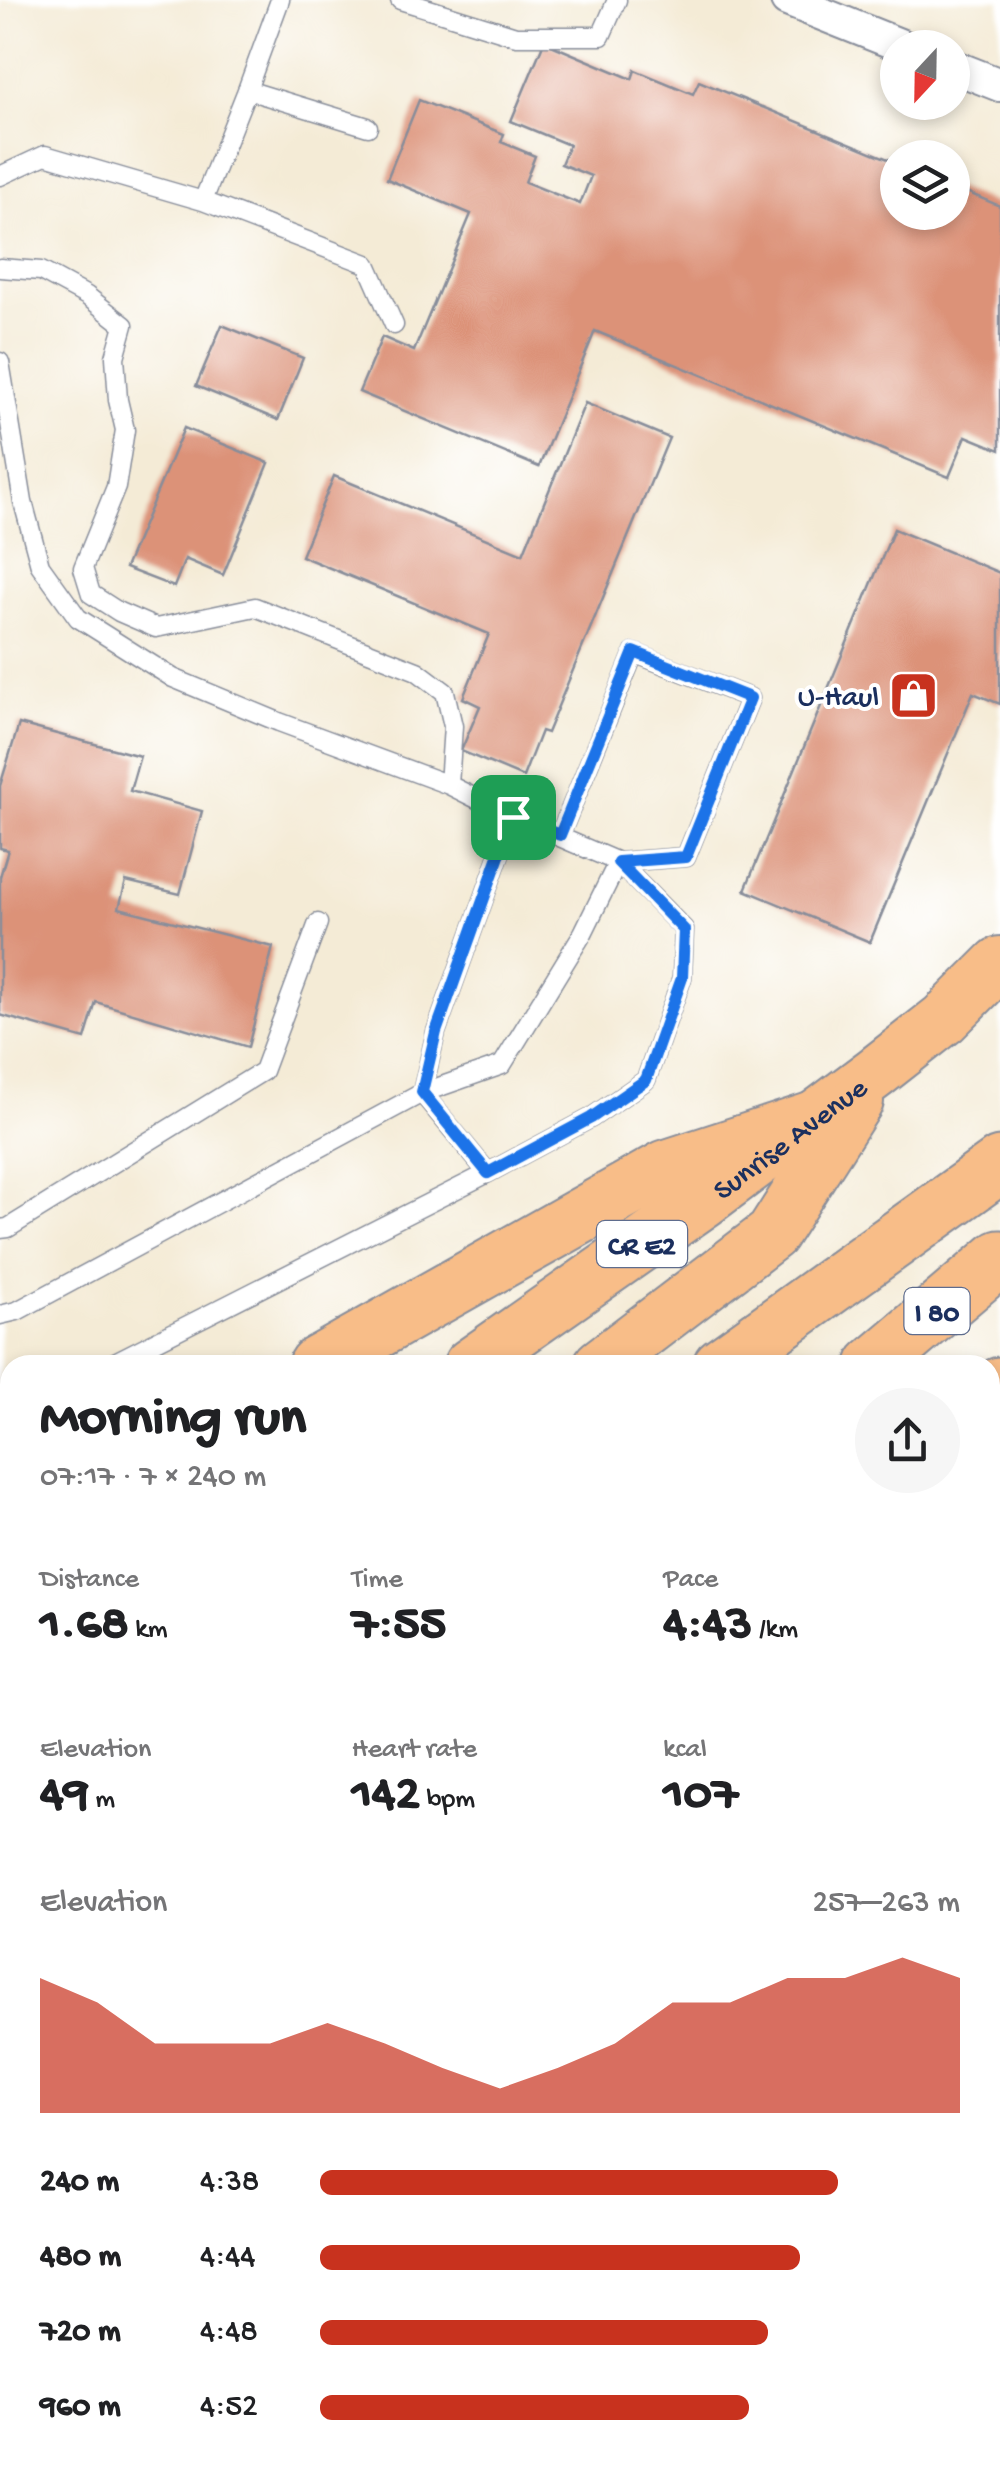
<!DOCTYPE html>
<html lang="en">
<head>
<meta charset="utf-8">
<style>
  :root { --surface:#fff; --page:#f6f6f6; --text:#202124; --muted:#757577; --accent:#c8321e }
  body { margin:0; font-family:"Gochi Hand",sans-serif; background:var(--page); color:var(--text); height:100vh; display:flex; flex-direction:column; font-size:38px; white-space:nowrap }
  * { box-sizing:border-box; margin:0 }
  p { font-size:32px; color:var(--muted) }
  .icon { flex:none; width:55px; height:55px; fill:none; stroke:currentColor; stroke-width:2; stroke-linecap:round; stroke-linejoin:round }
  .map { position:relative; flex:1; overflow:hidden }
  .details { position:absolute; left:0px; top:1355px; width:1000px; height:1110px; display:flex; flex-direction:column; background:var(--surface); border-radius:30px 30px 0 0; box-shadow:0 5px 15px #0003 }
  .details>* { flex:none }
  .needle { width:65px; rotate:202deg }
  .controls { position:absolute; left:880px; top:30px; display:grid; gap:20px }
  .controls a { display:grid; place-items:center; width:90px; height:90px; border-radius:50%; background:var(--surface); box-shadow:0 5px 15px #0003; font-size:50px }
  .pin { position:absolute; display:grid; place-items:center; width:85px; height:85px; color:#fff; margin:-42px; border-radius:20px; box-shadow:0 5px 15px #0006 }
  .round { display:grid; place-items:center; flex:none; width:105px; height:105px; border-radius:52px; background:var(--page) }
  .overview { display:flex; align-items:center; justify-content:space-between; height:170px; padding:0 40px }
  h1 { font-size:55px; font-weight:700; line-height:75px }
  .stats { display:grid; grid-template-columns:repeat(3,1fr); gap:15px; height:170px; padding:10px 40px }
  .stats div { display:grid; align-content:center }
  .stats b { font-size:50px; font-weight:700 }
  .stats small { font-size:28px; font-weight:400 }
  .stats p { font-size:28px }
  .chart { height:280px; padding:20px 40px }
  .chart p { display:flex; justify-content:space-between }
  .chart svg { width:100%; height:180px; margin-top:10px; fill:var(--accent); opacity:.7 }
  ul { padding:0 40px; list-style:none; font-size:32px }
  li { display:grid; grid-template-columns:160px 120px 1fr; align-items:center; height:75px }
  li i { height:25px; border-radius:12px; background:var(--accent) }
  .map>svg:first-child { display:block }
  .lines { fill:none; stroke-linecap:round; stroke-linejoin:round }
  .stream { stroke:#5dc4da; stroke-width:12 }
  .building { fill:#dc9278 }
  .service-casing { stroke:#888d9a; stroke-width:21 }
  .minor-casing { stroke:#888d9a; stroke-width:36 }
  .primary-casing { stroke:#888d9a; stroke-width:56 }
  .motorway-casing { stroke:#888d9a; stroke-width:59 }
  .service { stroke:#fff; stroke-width:18 }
  .minor { stroke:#fff; stroke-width:32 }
  .primary { stroke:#f8bd88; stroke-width:52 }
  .motorway { stroke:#f8bd88; stroke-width:55 }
  .route-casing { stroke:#fff; stroke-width:20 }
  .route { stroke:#1a73e8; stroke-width:12 }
  .labels { text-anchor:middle; stroke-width:8; stroke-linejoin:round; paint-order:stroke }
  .shield { fill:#fff; stroke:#5f6d8e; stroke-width:2.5 }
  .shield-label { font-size:28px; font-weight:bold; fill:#1b2f5e }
  .poi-label { font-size:30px; fill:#1b2f5e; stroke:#fff; text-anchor:end }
  .street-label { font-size:30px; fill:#1b2f5e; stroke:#fff }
</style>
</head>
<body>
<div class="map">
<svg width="1000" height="2465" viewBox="0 0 1000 2465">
  <rect width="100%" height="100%" fill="#fff"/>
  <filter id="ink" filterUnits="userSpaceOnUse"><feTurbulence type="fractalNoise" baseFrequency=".01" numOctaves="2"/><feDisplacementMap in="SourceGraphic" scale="20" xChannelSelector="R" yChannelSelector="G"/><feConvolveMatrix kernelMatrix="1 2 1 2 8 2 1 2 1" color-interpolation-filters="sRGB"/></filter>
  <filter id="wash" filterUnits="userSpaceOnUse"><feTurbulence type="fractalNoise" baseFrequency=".0048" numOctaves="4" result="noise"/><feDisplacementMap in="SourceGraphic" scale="40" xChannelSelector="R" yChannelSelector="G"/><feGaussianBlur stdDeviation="2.25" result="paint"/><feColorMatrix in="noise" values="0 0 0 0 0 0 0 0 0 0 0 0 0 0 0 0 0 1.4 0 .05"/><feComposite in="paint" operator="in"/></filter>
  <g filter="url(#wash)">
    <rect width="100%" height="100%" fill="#f4ebd6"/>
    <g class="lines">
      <!-- stream -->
      <path class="stream" d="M 350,2455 L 358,2465"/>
    </g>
    <g id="blocks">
      <!-- building -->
      <path class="building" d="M 544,42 L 632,79 L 635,70 L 693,94 L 699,81 L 898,163 L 898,212 L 952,212 L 952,186 L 1000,206 L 1000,450 L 966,436 L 949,477 L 595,331 L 539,467 L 359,392 L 382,337 L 414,351 L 471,214 L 387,179 L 419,100 L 504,134 L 501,142 L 535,156 L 525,182 L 580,204 L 591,176 L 561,164 L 569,145 L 511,121 Z
        M 222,325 L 303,358 L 278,420 L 196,386 Z
        M 585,403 L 669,438 L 547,733 L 541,731 L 523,777 L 461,751 L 480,706 L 463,698 L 489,634 L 301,556 L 334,476 L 523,554 Z
        M 184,428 L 269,463 L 223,575 L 185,559 L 174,587 L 125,568 Z
        M 894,529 L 1000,573 L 1000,704 L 973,693 L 870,942 L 745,890 Z
        M 19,724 L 140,756 L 130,791 L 202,811 L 180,894 L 126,881 L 119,908 L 273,947 L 248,1047 L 96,1002 L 85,1039 L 0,1015 L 0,877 L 8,850 L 0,848 L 0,786 Z
        M 990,2081 L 1000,2085 L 1000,2164 L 990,2160 Z
        M 990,2175 L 1000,2179 L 1000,2304 L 994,2302 L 990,2310 Z
        M 737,2455 L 892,2455 L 917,2465 L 762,2465 Z"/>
    </g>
  </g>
  <g filter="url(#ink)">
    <use href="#blocks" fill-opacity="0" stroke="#888d9a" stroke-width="2.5"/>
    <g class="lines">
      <defs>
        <path id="service" d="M 400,0 L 516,36 L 601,36 L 617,0
          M 247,90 L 280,0
          M 0,176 L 45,155 L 203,201 L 367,264 L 394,325
          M 203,201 L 247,90 L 368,127
          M 0,268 L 41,271 L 87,296 L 124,325 L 115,357 L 118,400 L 125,430 L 116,487 L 83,568 L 91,594 L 119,612 L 156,628 L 255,607 L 417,671 L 445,692 L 453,726 L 449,785
          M 0,362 L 23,502 L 40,565 L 78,618 L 173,678 L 279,722 L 449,785 L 513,817 L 618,862 L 686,857 L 750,698 L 634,653 L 560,835
          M 488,1173 L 422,1093 L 436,1032 L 513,817
          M 0,1229 L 8,1228 L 263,1071 L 318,923
          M 0,1315 L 17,1311 L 422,1093 L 502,1065 L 583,933 L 618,862 L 684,929 L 682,978 L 646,1080 L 591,1118 L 488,1173 L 109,1365
          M 0,1422 L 10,1417"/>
        <path id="minor" d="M 787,0 L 907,48
          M 952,66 L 1000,85"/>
        <g id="primary">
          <path id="s1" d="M 470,1365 L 704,1201 L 875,1073 L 944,1019 L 1000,963"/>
          <path d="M 600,1365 L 772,1234 L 857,1101"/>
          <path d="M 0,1689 L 10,1683"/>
          <path d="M 0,1805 L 10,1795"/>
          <path d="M 0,2403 L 10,2411"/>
          <path d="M 78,2455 L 95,2465"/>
        </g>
        <path id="motorway" d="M 316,1365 L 666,1168 L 813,1120
          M 721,1365 L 1000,1165
          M 874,1365 L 1000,1258
          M 990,1393 L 1000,1385
          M 990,1540 L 1000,1530
          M 0,1544 L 10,1538
          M 0,1882 L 10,1876
          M 0,2110 L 10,2101
          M 0,2255 L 10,2247
          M 0,2364 L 10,2353
          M 459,2455 L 465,2465"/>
      </defs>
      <!-- service casing -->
      <use href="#service" class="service-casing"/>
      <!-- minor casing -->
      <use href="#minor" class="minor-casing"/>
      <!-- primary casing -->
      <use href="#primary" class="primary-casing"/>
      <!-- motorway casing -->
      <use href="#motorway" class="motorway-casing"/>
      <!-- service -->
      <use href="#service" class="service"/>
      <!-- minor -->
      <use href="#minor" class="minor"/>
      <!-- primary -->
      <use href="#primary" class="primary"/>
      <!-- motorway -->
      <use href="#motorway" class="motorway"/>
    </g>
  </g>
  <g class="lines" filter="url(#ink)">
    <defs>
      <path id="route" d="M 634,652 L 750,698 L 686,857 L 618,862 L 684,930 L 682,978 L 646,1080 L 591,1118 L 488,1173 L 422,1092 L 436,1032 L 513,817 L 560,835 Z"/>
    </defs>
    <!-- route casing -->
    <use href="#route" class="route-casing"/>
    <!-- route -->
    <use href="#route" class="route"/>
  </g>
  <!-- icons -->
  <defs>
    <symbol id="shop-square" viewBox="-11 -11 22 22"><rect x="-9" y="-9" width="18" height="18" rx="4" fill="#c8321e" stroke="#fff"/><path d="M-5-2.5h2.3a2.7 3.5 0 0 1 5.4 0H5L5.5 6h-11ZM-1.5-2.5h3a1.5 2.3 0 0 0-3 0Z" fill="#fff"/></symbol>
  </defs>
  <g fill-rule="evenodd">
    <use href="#shop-square" x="886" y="668" width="55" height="55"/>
  </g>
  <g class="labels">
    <!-- shield labels -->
    <g class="shield">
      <rect x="597" y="1221" width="90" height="46" rx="8"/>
      <rect x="904.5" y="1288" width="65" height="46" rx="8"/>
    </g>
    <g class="shield-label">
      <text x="642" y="1254">CR E2</text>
      <text x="937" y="1321">I 80</text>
    </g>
    <!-- poi labels -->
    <g class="poi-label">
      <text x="879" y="705">U-Haul</text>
    </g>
    <!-- street labels -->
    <g class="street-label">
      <text dy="10" stroke="none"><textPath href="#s1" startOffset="392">Sunrise Avenue</textPath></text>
    </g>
  </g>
</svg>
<div class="controls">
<a><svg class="needle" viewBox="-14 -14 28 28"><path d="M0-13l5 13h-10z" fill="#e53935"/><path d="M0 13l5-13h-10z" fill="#757577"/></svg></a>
<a><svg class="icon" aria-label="layers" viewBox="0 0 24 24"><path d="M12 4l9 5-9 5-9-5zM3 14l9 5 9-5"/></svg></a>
</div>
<div class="pin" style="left:513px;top:817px;background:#1e9e55"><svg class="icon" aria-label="arrive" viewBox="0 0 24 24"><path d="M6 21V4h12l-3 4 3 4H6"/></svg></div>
<section class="details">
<div class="overview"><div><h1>Morning run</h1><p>07:17 · 7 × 240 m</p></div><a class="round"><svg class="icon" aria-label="share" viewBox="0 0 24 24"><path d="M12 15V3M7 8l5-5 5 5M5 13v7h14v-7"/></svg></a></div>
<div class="stats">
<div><p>Distance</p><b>1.68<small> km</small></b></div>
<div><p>Time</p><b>7:55</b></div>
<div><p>Pace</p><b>4:43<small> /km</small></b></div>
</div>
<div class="stats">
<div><p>Elevation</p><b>49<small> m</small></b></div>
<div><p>Heart rate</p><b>142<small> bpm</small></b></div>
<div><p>kcal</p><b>107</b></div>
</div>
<div class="chart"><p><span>Elevation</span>257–263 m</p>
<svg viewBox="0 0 160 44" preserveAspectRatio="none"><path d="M0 44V11L10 17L20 27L30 27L40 27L50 22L60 27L70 33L80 38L90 33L100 27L110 17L120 17L130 11L140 11L150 6L160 11V44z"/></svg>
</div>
<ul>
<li><b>240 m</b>4:38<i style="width:81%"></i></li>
<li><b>480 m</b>4:44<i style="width:75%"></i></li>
<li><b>720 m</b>4:48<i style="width:70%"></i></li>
<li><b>960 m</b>4:52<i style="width:67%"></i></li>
</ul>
</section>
</div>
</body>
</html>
